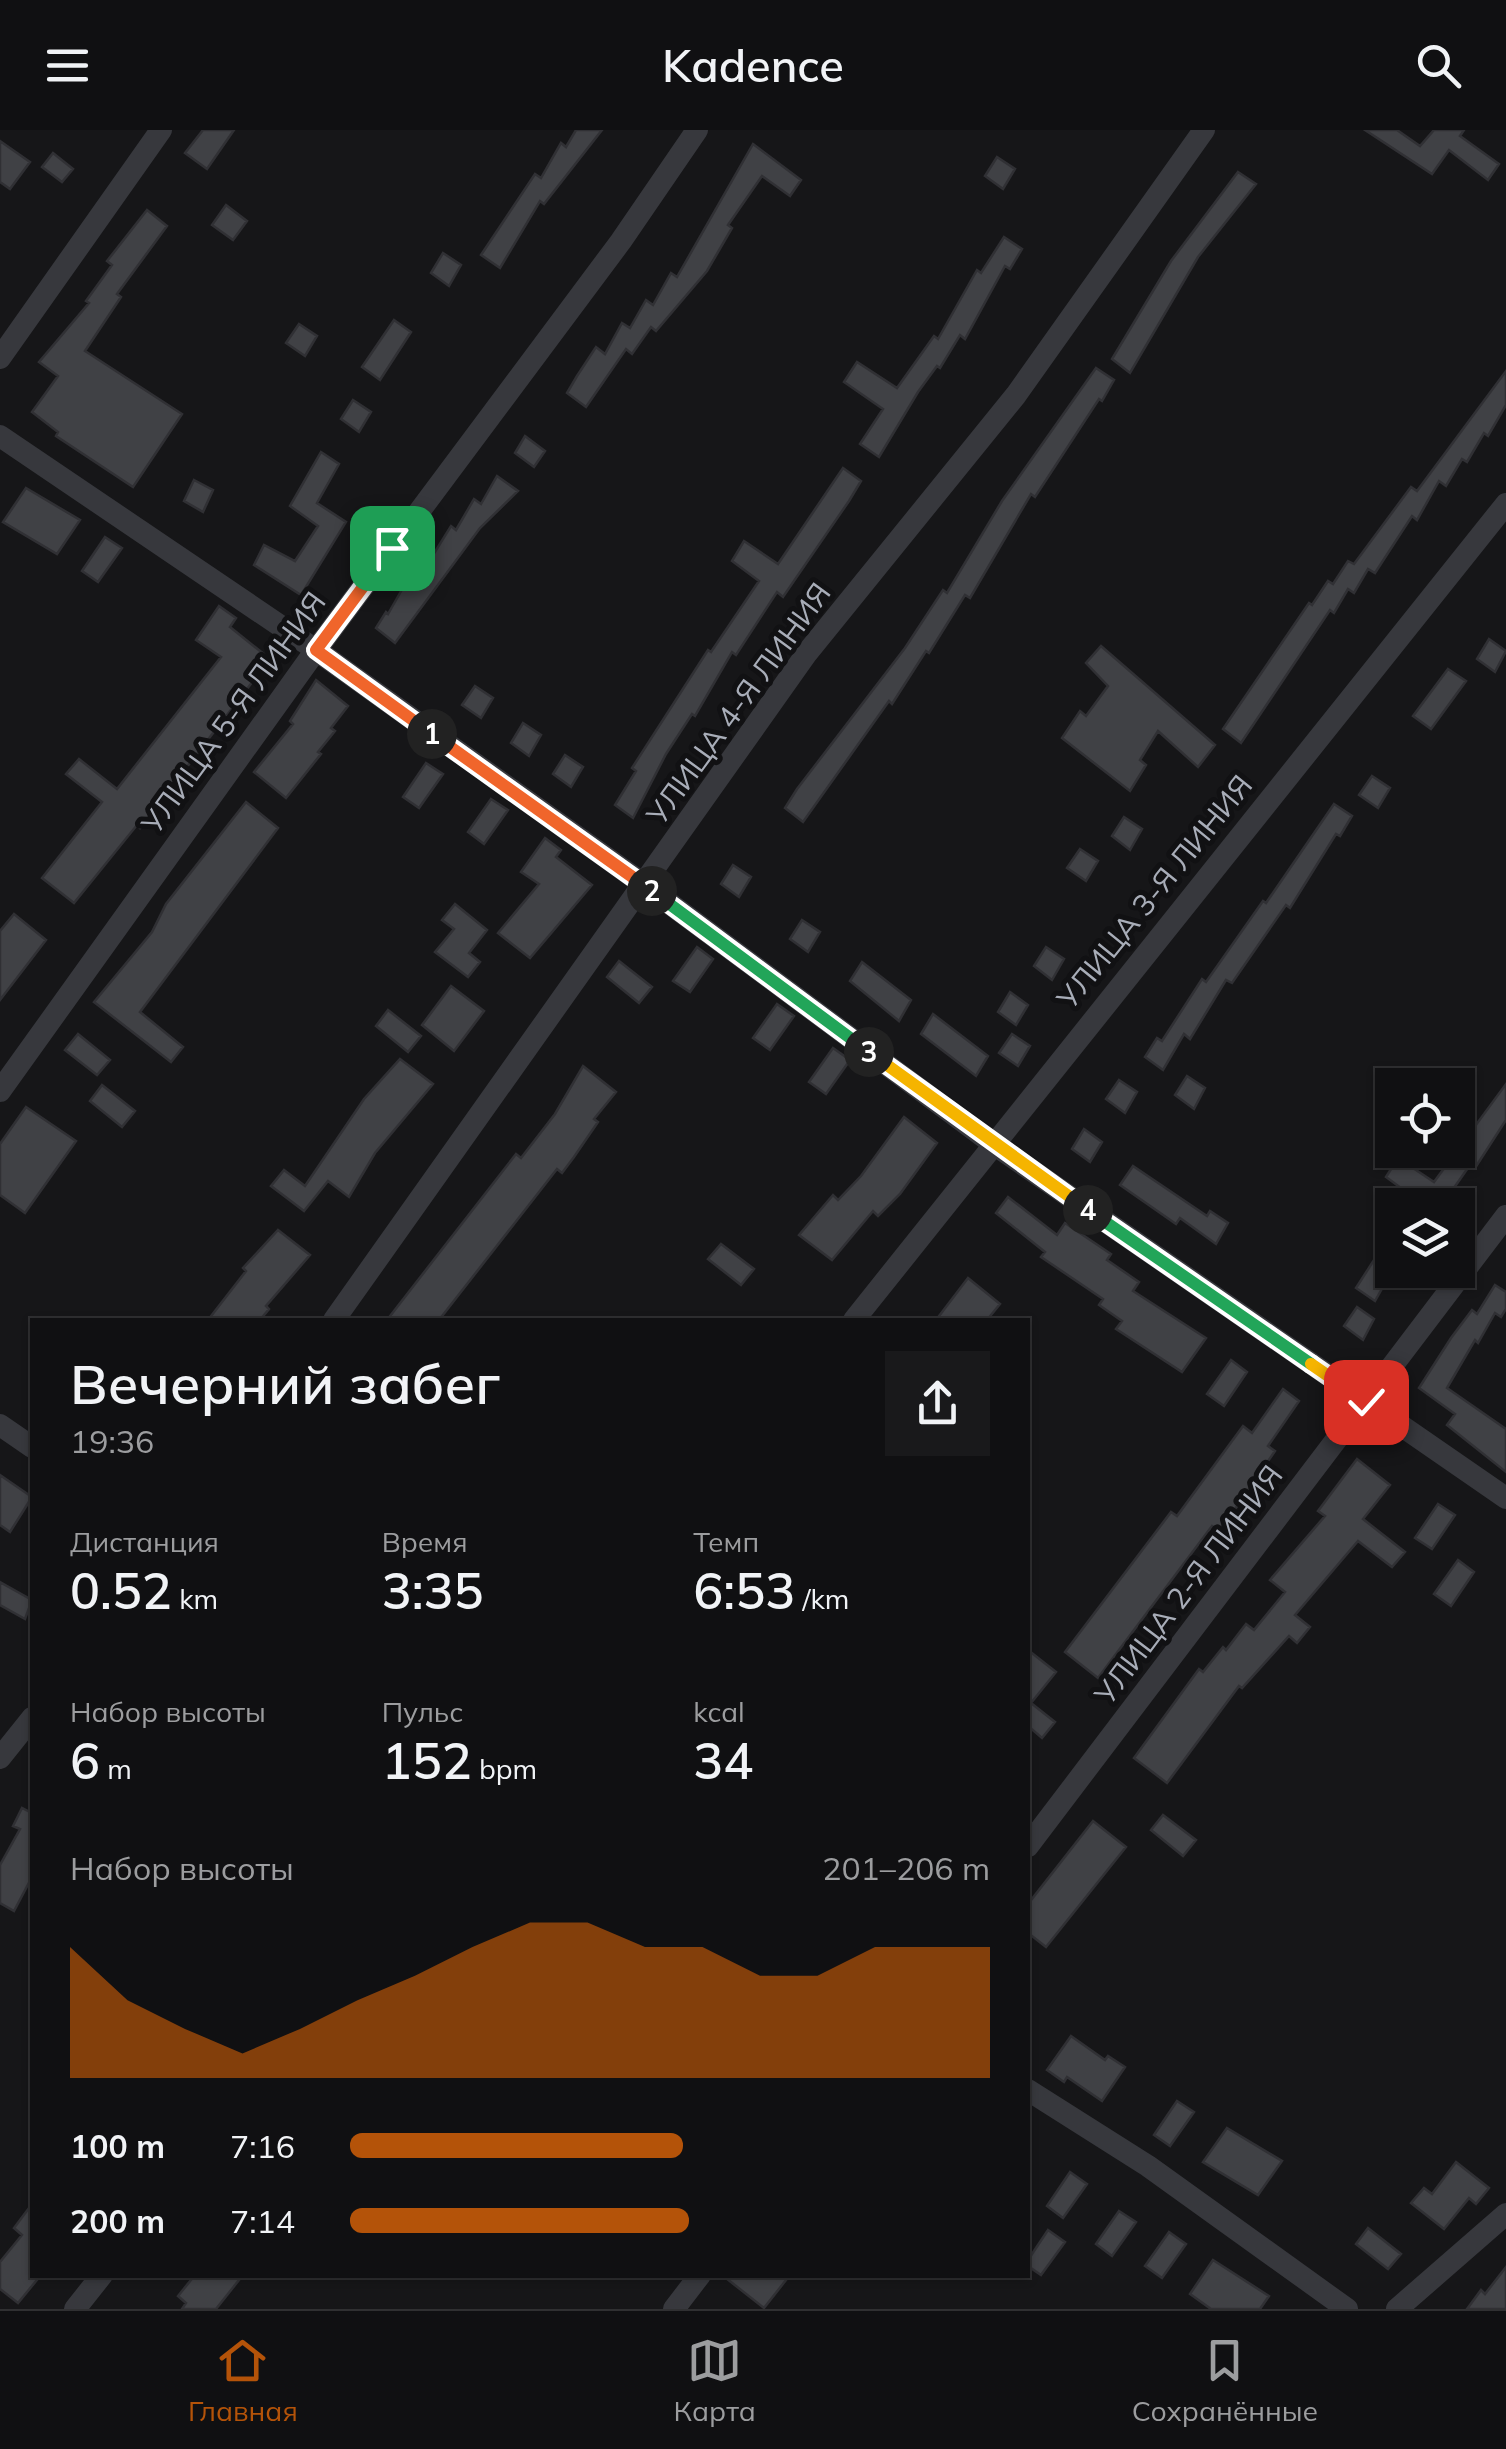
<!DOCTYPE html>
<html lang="ru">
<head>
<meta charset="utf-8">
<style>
  :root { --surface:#101012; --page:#19191b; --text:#f1f3f6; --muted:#9c9d9f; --line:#303032; --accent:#b45309 }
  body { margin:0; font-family:Mulish,sans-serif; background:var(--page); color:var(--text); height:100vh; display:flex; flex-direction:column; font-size:38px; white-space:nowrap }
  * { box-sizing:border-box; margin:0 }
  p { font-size:32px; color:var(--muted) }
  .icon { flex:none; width:55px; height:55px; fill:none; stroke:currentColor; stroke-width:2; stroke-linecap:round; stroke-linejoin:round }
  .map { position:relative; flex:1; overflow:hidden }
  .details { position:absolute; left:30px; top:1188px; width:1000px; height:960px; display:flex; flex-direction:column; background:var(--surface); border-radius:0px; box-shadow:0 2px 8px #0004,0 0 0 2px var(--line) }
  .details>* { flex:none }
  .controls { position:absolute; left:1375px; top:938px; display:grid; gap:20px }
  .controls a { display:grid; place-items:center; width:100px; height:100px; border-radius:0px; background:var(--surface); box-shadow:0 2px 8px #0004,0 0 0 2px var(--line); font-size:50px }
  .pin { position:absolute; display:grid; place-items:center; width:85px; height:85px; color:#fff; margin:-42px; border-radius:20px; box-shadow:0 5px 15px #0006 }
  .km { position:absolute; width:50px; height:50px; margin:-25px; border-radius:50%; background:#222; color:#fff; font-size:28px; line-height:50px; text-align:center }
  .round { display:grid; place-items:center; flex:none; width:105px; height:105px; border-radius:0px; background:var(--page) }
  .summary { display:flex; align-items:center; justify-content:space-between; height:170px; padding:0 40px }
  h1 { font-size:55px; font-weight:600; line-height:75px }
  .stats { display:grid; grid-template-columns:repeat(3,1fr); gap:15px; height:170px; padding:10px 40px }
  .stats div { display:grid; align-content:center }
  .stats b { font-size:50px; font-weight:600 }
  .stats small { font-size:28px; font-weight:400 }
  .stats p { font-size:28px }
  .chart { height:280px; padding:20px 40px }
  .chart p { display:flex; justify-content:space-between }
  .chart svg { width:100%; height:180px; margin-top:10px; fill:var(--accent); opacity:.7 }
  ul { padding:0 40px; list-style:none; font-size:32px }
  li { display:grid; grid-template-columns:160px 120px 1fr; align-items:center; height:75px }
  li i { height:25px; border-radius:12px; background:var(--accent) }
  header { display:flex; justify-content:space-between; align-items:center; height:130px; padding:0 40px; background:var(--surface); font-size:45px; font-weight:600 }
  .tabs { display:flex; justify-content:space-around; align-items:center; height:140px; border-top:2px solid var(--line); background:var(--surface); font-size:28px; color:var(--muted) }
  .tabs a { display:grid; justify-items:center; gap:5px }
  .tabs .current { color:var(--accent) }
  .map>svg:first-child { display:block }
  .building { fill:#404145; stroke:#303034; stroke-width:2.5 }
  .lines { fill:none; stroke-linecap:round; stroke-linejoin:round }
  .minor { stroke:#37383d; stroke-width:22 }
  .split-1-casing { stroke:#fff; stroke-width:20 }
  .split-2-casing { stroke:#fff; stroke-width:20 }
  .split-3-casing { stroke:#fff; stroke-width:20 }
  .split-4-casing { stroke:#fff; stroke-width:20 }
  .split-5-casing { stroke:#fff; stroke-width:20 }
  .split-6-casing { stroke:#fff; stroke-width:20 }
  .split-1 { stroke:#f0652b; stroke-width:12 }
  .split-2 { stroke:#f0652b; stroke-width:12 }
  .split-3 { stroke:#22a559; stroke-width:12 }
  .split-4 { stroke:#f5b400; stroke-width:12 }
  .split-5 { stroke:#22a559; stroke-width:12 }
  .split-6 { stroke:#f5b400; stroke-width:12 }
  .labels { text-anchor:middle; stroke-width:10; stroke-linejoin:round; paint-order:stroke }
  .street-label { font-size:30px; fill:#a8adb8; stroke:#111113 }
</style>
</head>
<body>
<header><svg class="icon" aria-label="menu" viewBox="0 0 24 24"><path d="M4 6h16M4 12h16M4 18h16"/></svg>Kadence<svg class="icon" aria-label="search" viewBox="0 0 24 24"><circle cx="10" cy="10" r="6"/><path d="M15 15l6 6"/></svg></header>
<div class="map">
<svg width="1506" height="2179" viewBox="0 0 1506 2179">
  <rect width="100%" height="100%" fill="#161618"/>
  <!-- building -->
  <path class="building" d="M 203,0 L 234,0 L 207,39 L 185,23 Z
    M 576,0 L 602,0 L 544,74 L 540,71 L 500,138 L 481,125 L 535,44 L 541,48 L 561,13 L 566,17 Z
    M 1365,0 L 1397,0 L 1420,16 L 1434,0 L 1464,0 L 1460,6 L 1499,34 L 1488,50 L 1449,20 L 1432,44 Z
    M 0,11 L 30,32 L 10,59 L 0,52 Z
    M 753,14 L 801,50 L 790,66 L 762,46 L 728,95 L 732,98 L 707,141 L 656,201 L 651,197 L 632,224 L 626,219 L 586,277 L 567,263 L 577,246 L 596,217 L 605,224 L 622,193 L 630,198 L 646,170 L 653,175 L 671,143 L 677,147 Z
    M 53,23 L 73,39 L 62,52 L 42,37 Z
    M 997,27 L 1015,39 L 1003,59 L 985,46 Z
    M 1238,42 L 1256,54 L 1198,127 L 1130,243 L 1112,229 L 1171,131 Z
    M 226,75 L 247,91 L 233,110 L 212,95 Z
    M 147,80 L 167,96 L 117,164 L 121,167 L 85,221 L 182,284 L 133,357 L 56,306 L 58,302 L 32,282 L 58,246 L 39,232 L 89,173 L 86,171 L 112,135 L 107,131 Z
    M 1004,107 L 1022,119 L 1010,139 L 1005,136 L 965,209 L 960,205 L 940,238 L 937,236 L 918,262 L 879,327 L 860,314 L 883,279 L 844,252 L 857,232 L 897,258 L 934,206 L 938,209 L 977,140 L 981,143 Z
    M 443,123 L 461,135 L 449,156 L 431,143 Z
    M 394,190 L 411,202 L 380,250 L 362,237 Z
    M 299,194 L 317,206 L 305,226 L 286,213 Z
    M 1096,238 L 1114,250 L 1102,271 L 1099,269 L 1035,367 L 1031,364 L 970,468 L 965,465 L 929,523 L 926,521 L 892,574 L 889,571 L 803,692 L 785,678 L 797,659 L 905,518 L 943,460 L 947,463 L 1002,371 Z
    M 1506,241 L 1506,275 L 1488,306 L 1484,303 L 1467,332 L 1462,329 L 1446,356 L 1439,351 L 1417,390 L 1412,386 L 1375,443 L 1368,439 L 1354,463 L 1348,459 L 1334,483 L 1330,480 L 1241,613 L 1223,599 L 1309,473 L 1312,475 L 1328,451 L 1333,454 L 1348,431 L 1354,434 L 1411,357 L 1417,361 Z
    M 353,270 L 371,282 L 359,302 L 341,289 Z
    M 525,306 L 545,321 L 534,337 L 515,323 Z
    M 321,322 L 339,334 L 317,373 L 346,392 L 301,465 L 254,435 L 264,415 L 295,431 L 318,396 L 290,376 Z
    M 843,338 L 861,351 L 849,371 L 783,467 L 777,462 L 736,525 L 732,522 L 695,586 L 692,584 L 666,624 L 633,688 L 615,675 L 636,641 L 632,638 L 708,520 L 711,522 L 759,451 L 732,431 L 744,411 L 778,434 Z
    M 497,346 L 518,361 L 480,398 L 395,513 L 376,498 L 386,482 L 388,484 L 408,449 L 415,454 L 451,396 L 456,400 L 474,369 L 481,374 Z
    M 194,350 L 213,360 L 203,382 L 184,371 Z
    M 26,358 L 80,390 L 57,424 L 3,392 Z
    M 105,407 L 122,418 L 98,452 L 82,441 Z
    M 219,476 L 236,488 L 230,497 L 270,529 L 140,698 L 137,695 L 74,773 L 42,748 L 102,672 L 66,644 L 79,629 L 117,659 L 221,527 L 196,510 Z
    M 1489,509 L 1506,521 L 1495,542 L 1477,529 Z
    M 1101,516 L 1215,615 L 1198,637 L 1158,601 L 1140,630 L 1146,635 L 1130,661 L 1062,608 L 1080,581 L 1086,586 L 1108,556 L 1086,533 Z
    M 1448,539 L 1466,551 L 1431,599 L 1413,586 Z
    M 316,550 L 348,576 L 331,598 L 335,601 L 318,622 L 321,624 L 286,668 L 254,642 L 293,594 L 290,591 Z
    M 475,556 L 493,568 L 481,588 L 462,575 Z
    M 523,593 L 541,605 L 529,626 L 511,613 Z
    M 565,625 L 583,637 L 571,657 L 553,644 Z
    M 426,633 L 443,644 L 419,678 L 403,667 Z
    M 1372,646 L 1390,658 L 1378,678 L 1359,665 Z
    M 491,669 L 508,680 L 484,714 L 468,702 Z
    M 246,672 L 278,698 L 140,882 L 183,917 L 171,932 L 94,872 L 152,802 L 166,774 Z
    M 1334,674 L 1352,686 L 1340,706 L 1336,704 L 1290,778 L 1286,775 L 1232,853 L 1226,850 L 1190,909 L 1184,904 L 1163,940 L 1145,927 L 1157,908 L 1162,911 L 1202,849 L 1206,852 L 1263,771 L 1266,773 Z
    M 1124,687 L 1142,699 L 1130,720 L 1112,706 Z
    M 545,708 L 561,720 L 556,727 L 592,755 L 530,828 L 498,803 L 539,754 L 521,742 Z
    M 1080,719 L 1098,731 L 1086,751 L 1067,738 Z
    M 733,735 L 751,747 L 739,767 L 721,754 Z
    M 455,774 L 487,800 L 469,823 L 480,832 L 468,847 L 435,822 L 454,799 L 442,790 Z
    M 14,784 L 46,810 L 0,870 L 0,801 Z
    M 802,790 L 820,802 L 808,822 L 790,809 Z
    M 697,817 L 713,829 L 690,862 L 673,851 Z
    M 1046,817 L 1064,829 L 1052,850 L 1034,836 Z
    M 619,831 L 652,857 L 639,873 L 607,847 Z
    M 862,832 L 911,870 L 899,891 L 850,851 Z
    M 451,856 L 484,881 L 454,921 L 422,895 Z
    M 1010,862 L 1028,875 L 1016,895 L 998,882 Z
    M 777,874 L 794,886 L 770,920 L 753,908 Z
    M 388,880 L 421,906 L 408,922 L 376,896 Z
    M 933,884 L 988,926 L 976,946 L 921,904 Z
    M 78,904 L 110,930 L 97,945 L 65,920 Z
    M 1012,904 L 1030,916 L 1018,936 L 999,923 Z
    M 833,918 L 850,930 L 826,964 L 809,952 Z
    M 400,929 L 433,954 L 375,1023 L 349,1067 L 328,1051 L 304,1081 L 271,1056 L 284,1040 L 305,1056 L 364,969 Z
    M 583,936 L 616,962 L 594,989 L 598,992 L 574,1027 L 562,1043 L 557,1039 L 439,1190 L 387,1190 L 516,1024 L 521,1028 L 555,984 Z
    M 1187,946 L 1205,958 L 1194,979 L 1175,965 Z
    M 1119,950 L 1137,962 L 1125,983 L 1106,969 Z
    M 1506,954 L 1506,990 L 1475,1038 L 1470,1035 L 1442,1075 L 1424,1075 L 1386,1047 L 1398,1028 L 1434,1052 Z
    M 102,955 L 135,981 L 122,997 L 90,971 Z
    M 26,977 L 76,1011 L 25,1083 L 0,1065 L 0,1014 Z
    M 904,987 L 937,1013 L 900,1064 L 878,1086 L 873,1081 L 832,1130 L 799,1105 L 833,1065 L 838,1070 L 861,1046 Z
    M 1084,999 L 1102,1012 L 1090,1032 L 1072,1019 Z
    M 1133,1036 L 1207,1086 L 1210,1081 L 1228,1093 L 1216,1114 L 1180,1088 L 1176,1094 L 1120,1055 Z
    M 1008,1067 L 1057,1105 L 1065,1093 L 1111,1124 L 1107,1130 L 1139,1152 L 1133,1161 L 1206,1208 L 1182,1242 L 1116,1199 L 1122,1191 L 1099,1175 L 1103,1169 L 1041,1127 L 1045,1122 L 996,1083 Z
    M 278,1100 L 310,1125 L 266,1176 L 269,1179 L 260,1190 L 208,1190 L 246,1141 L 243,1138 Z
    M 1392,1102 L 1392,1141 L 1375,1171 L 1356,1158 Z
    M 721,1114 L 754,1139 L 741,1155 L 708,1129 Z
    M 968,1148 L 1000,1174 L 987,1190 L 936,1190 Z
    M 1495,1155 L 1506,1162 L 1506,1179 L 1501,1187 L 1495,1183 L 1478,1213 L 1475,1210 L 1447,1258 L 1506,1299 L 1506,1342 L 1447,1295 L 1455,1284 L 1419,1258 L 1451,1208 L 1472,1180 L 1477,1184 Z
    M 1357,1177 L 1374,1189 L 1363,1210 L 1344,1196 Z
    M 1231,1230 L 1247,1242 L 1224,1276 L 1207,1264 Z
    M 1283,1259 L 1299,1271 L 1268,1316 L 1275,1321 L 1231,1385 L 1218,1401 L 1212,1396 L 1098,1548 L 1065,1522 L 1171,1382 L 1177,1386 L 1243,1296 L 1252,1303 Z
    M 1357,1329 L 1390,1355 L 1363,1389 L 1405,1422 L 1392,1437 L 1358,1411 L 1295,1485 L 1310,1497 L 1297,1513 L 1289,1506 L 1242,1558 L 1239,1556 L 1167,1653 L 1134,1628 L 1199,1539 L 1203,1542 L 1223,1517 L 1226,1520 L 1246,1494 L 1254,1500 L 1285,1462 L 1270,1450 L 1325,1386 L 1318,1381 Z
    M 0,1345 L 32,1367 L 10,1402 L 0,1395 Z
    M 1438,1374 L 1455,1385 L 1432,1419 L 1415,1408 Z
    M 1458,1430 L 1474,1442 L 1451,1476 L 1434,1464 Z
    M 0,1452 L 32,1470 L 25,1489 L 0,1475 Z
    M 1028,1520 L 1056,1542 L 1031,1573 L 1055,1592 L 1042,1608 L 1028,1596 Z
    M 32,1676 L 32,1747 L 14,1781 L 0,1773 L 0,1735 L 20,1699 L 13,1696 L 22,1678 L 30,1682 Z
    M 1163,1685 L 1196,1710 L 1183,1726 L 1151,1700 Z
    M 1093,1691 L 1126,1717 L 1046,1817 L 1028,1803 L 1028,1774 Z
    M 1071,1906 L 1105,1930 L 1108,1926 L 1125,1937 L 1102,1971 L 1067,1947 L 1064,1952 L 1047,1940 Z
    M 1177,1971 L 1194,1982 L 1170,2016 L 1154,2005 Z
    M 1227,1998 L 1282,2031 L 1258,2065 L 1203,2032 Z
    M 1456,2032 L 1489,2058 L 1476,2074 L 1469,2068 L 1444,2099 L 1411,2073 L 1424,2058 L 1432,2064 Z
    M 1070,2042 L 1087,2054 L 1063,2088 L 1047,2076 Z
    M 32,2074 L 32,2145 L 41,2145 L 18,2173 L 0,2159 L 0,2132 L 22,2105 L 14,2098 Z
    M 1119,2081 L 1136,2092 L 1112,2126 L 1096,2114 Z
    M 1368,2098 L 1401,2124 L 1388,2139 L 1356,2114 Z
    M 1048,2100 L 1065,2112 L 1041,2145 L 1028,2136 L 1028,2130 Z
    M 1169,2102 L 1186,2114 L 1162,2148 L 1145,2136 Z
    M 1213,2130 L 1269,2166 L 1260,2179 L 1211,2179 L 1190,2164 Z
    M 1506,2137 L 1506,2179 L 1467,2179 L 1481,2160 L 1485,2164 Z
    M 195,2145 L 243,2145 L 216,2179 L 182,2179 L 186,2173 L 178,2166 Z
    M 722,2145 L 790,2145 L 764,2178 Z"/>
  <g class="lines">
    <!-- minor -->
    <path class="minor" d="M 0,228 L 161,0
      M 0,306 L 316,520 L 646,756 L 992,1013 L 1506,1368
      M 0,961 L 316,520 L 621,111 L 697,0
      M 334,1190 L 807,523 L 1016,265 L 1204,0
      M 854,1190 L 1506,374
      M 0,1295 L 32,1317
      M 0,1628 L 32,1588
      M 1028,1716 L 1506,1086
      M 1028,1960 L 1148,2036 L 1347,2179
      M 75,2179 L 102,2145
      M 674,2179 L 700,2145
      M 1397,2179 L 1506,2084"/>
  </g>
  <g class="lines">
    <defs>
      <path id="split-1" d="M 392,418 L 316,520 L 432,604"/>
      <path id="split-2" d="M 432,604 L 652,761"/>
      <path id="split-3" d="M 652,761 L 869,922"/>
      <path id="split-4" d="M 869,922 L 1088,1080"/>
      <path id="split-5" d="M 1088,1080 L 1311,1234"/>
      <path id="split-6" d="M 1311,1234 L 1366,1272"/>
    </defs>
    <!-- split-1 casing -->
    <use href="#split-1" class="split-1-casing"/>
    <!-- split-2 casing -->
    <use href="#split-2" class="split-2-casing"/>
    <!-- split-3 casing -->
    <use href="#split-3" class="split-3-casing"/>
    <!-- split-4 casing -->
    <use href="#split-4" class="split-4-casing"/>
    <!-- split-5 casing -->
    <use href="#split-5" class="split-5-casing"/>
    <!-- split-6 casing -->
    <use href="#split-6" class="split-6-casing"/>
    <!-- split-1 -->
    <use href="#split-1" class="split-1"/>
    <!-- split-2 -->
    <use href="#split-2" class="split-2"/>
    <!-- split-3 -->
    <use href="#split-3" class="split-3"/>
    <!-- split-4 -->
    <use href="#split-4" class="split-4"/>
    <!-- split-5 -->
    <use href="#split-5" class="split-5"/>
    <!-- split-6 -->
    <use href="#split-6" class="split-6"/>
  </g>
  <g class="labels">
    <!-- street labels -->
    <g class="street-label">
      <text transform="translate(739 574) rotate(-54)" y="10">УЛИЦА 4-Я ЛИНИЯ</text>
      <text transform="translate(234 583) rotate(-54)" y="10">УЛИЦА 5-Я ЛИНИЯ</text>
      <text transform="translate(1155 762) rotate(-51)" y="10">УЛИЦА 3-Я ЛИНИЯ</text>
      <text transform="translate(1189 1455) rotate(-53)" y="10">УЛИЦА 2-Я ЛИНИЯ</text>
    </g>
  </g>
</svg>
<div class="controls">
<a><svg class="icon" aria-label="locate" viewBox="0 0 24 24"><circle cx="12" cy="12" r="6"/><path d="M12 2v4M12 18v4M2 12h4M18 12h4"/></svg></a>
<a><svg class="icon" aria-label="layers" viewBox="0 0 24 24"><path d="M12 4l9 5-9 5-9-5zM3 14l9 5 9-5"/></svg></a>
</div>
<div class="pin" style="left:392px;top:418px;background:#1e9e55"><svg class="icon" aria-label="arrive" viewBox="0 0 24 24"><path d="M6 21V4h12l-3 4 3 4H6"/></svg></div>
<div class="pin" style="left:1366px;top:1272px;background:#d93025"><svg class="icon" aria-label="check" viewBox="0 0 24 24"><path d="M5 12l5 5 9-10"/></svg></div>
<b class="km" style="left:432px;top:604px">1</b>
<b class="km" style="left:652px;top:761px">2</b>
<b class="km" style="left:869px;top:922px">3</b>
<b class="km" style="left:1088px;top:1080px">4</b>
<section class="details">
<div class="summary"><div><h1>Вечерний забег</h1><p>19:36</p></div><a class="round"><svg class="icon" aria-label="share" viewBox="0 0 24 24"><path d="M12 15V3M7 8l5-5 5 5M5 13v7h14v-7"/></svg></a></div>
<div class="stats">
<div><p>Дистанция</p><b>0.52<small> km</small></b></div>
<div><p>Время</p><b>3:35</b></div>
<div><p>Темп</p><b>6:53<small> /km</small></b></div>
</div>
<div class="stats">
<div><p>Набор высоты</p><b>6<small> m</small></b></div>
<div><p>Пульс</p><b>152<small> bpm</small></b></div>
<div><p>kcal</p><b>34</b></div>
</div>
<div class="chart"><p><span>Набор высоты</span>201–206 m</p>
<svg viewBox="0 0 160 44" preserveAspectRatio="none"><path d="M0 44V12L10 25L20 32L30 38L40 32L50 25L60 19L70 12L80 6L90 6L100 12L110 12L120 19L130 19L140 12L150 12L160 12V44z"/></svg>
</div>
<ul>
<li><b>100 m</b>7:16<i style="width:52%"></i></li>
<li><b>200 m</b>7:14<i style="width:53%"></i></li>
</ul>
</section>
</div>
<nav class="tabs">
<a class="current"><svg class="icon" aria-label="home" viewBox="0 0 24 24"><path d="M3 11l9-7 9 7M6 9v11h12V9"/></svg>Главная</a>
<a><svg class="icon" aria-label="map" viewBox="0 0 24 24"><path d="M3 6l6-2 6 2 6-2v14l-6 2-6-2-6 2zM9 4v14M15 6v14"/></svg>Карта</a>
<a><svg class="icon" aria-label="saved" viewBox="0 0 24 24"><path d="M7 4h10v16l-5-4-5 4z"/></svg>Сохранённые</a>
</nav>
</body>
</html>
